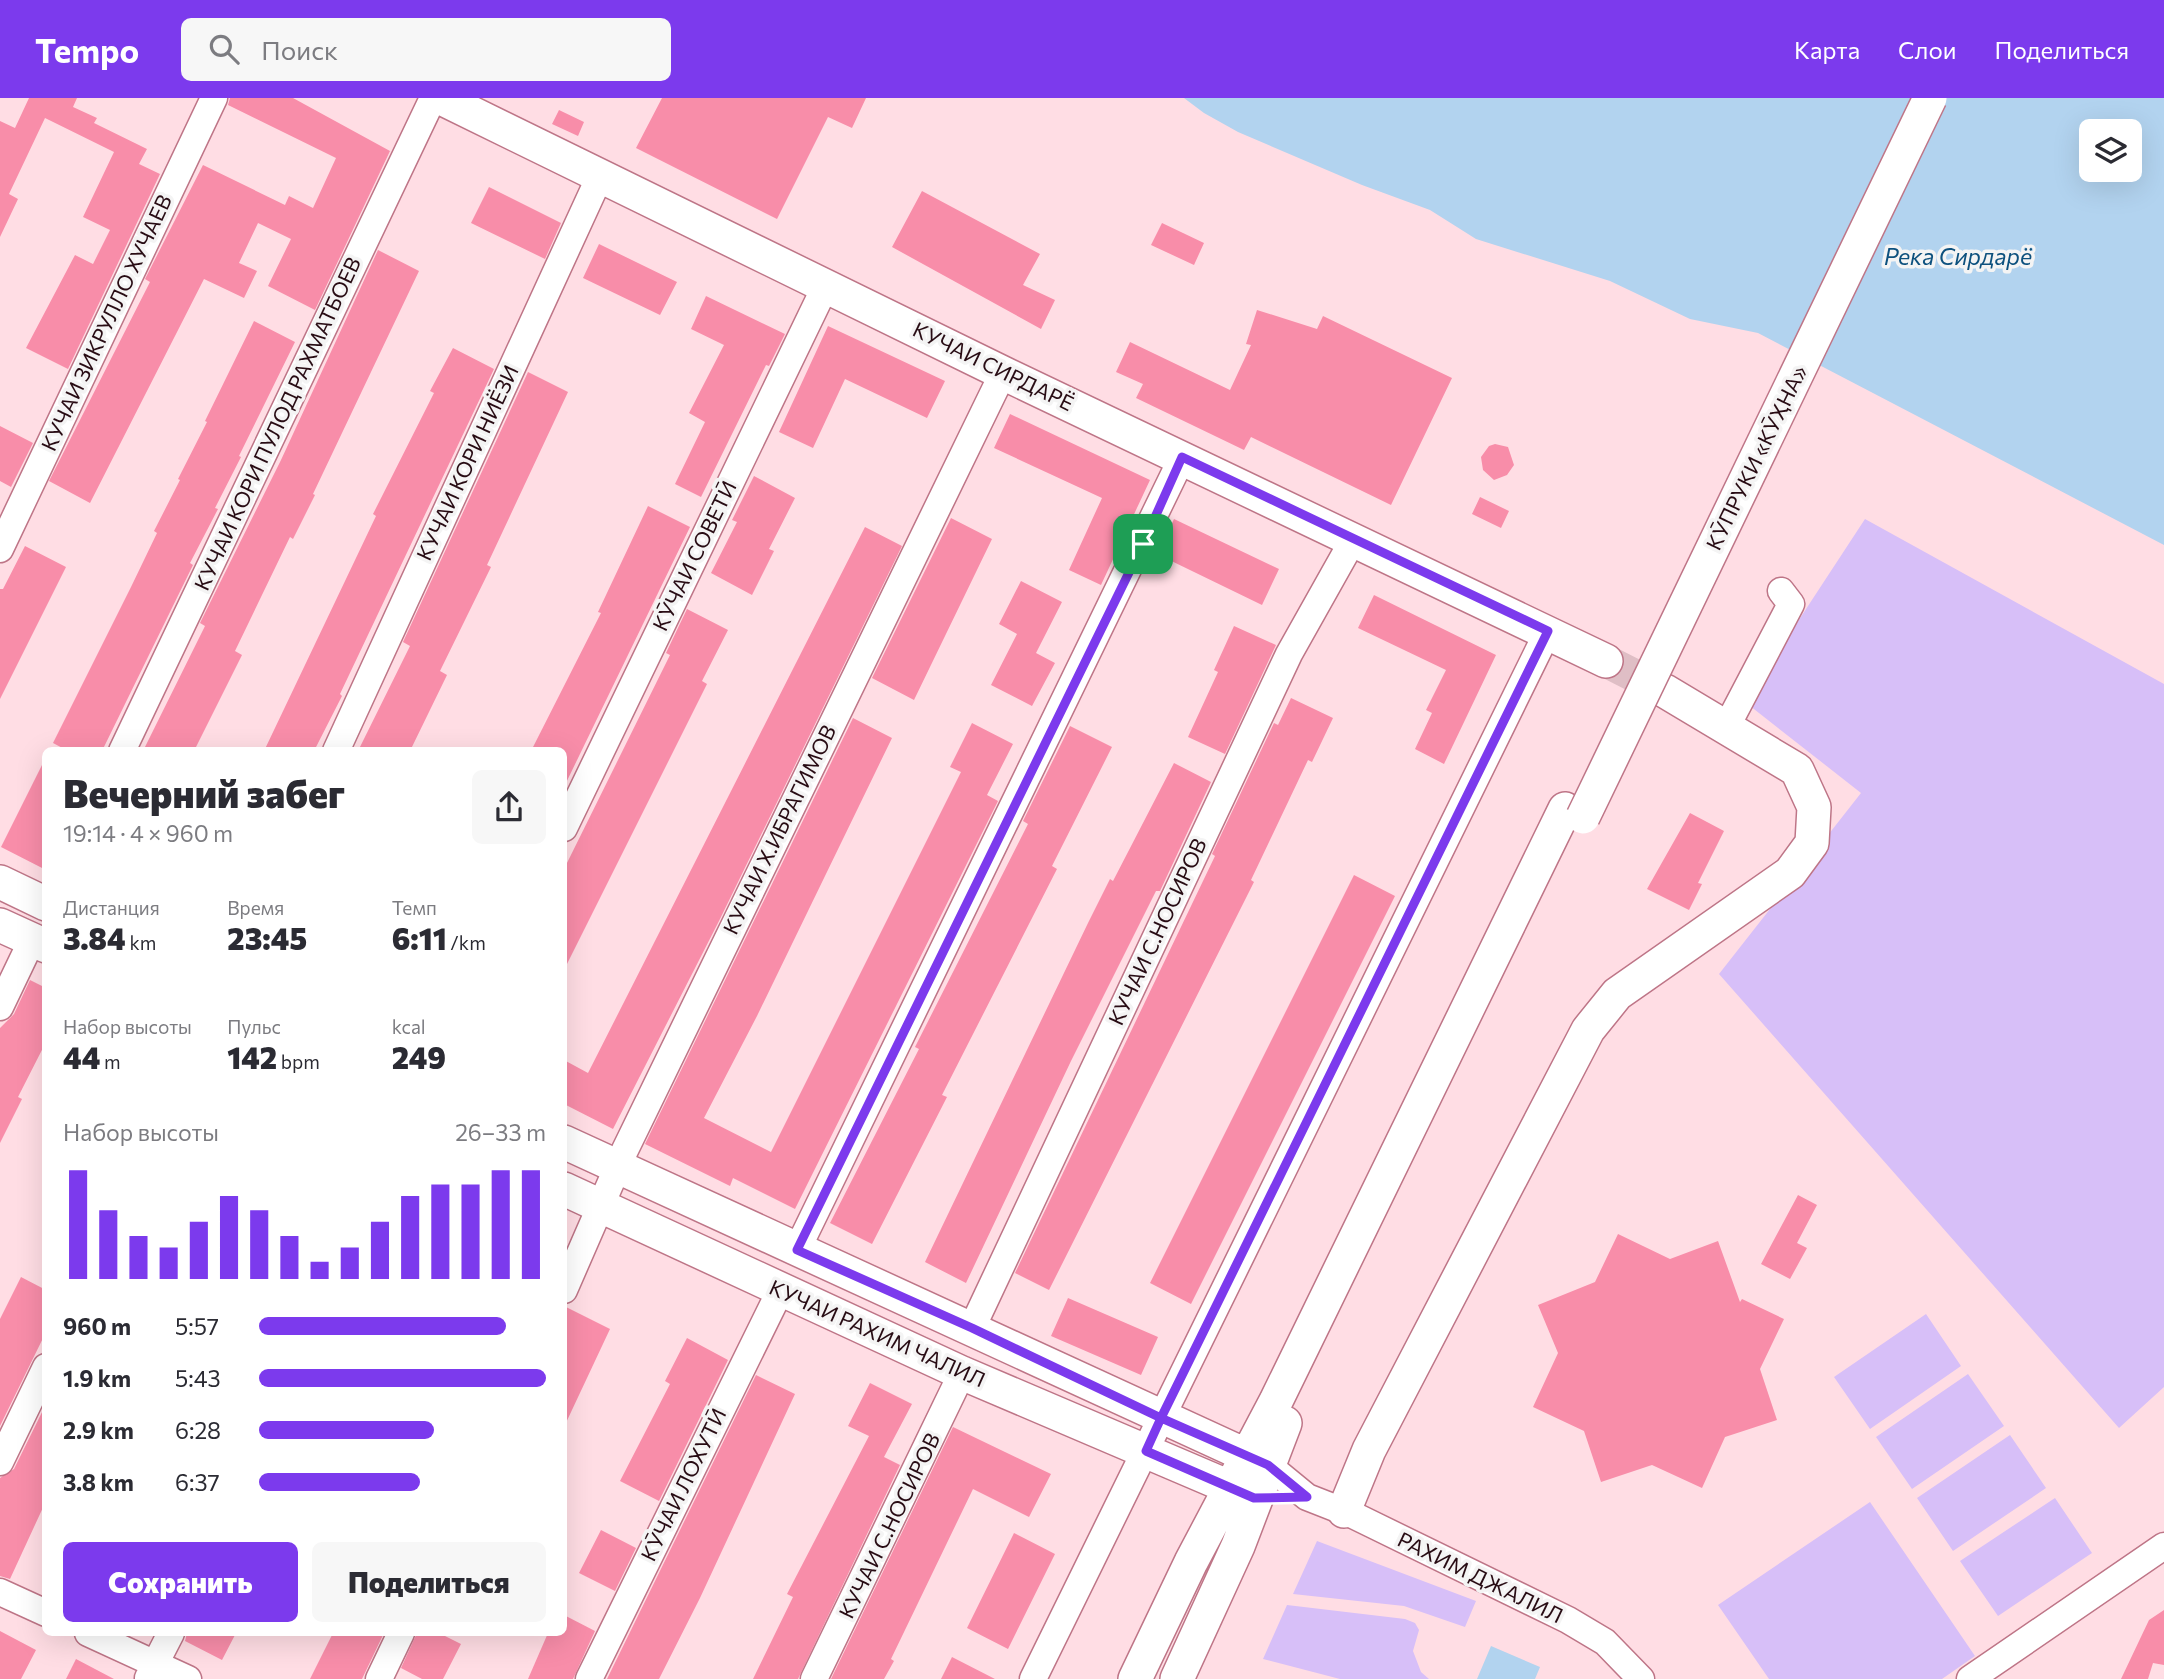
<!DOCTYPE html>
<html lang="ru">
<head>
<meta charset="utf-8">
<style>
  :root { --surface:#fff; --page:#f7f7f7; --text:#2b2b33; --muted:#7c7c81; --accent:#7c3aed }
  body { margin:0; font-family:Commissioner,sans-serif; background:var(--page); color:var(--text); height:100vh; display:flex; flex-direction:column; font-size:26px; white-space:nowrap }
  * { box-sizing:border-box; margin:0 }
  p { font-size:23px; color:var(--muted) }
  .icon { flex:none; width:38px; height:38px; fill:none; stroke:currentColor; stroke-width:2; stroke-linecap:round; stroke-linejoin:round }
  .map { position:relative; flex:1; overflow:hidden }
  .details { position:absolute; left:42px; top:649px; width:525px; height:889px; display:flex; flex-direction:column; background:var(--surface); border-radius:10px; box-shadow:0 7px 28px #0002 }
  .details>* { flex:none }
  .controls { position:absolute; left:2079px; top:21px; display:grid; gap:14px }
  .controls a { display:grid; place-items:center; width:63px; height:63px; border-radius:10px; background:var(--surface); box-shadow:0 7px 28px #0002; font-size:35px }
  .pin { position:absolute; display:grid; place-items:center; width:60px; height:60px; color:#fff; margin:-30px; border-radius:14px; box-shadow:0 4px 10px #0006 }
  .round { display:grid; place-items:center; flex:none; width:74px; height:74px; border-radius:10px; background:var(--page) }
  .headline { display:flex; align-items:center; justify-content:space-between; height:119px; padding:0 21px }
  h1 { font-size:38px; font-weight:800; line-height:52px }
  .metrics { display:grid; grid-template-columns:repeat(3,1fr); gap:10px; height:119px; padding:7px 21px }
  .metrics div { display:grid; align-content:center }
  .metrics b { font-size:30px; font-weight:800 }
  .metrics small { font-size:19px; font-weight:400 }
  .metrics p { font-size:19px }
  .chart { height:196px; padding:14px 21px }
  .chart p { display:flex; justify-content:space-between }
  .chart svg { width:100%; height:126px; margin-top:7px; stroke:var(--accent); stroke-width:6 }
  .button { display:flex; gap:14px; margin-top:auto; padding:14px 21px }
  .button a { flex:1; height:80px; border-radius:10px; background:var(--accent); color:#fff; font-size:28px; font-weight:800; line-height:80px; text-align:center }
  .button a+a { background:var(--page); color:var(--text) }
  ul { padding:0 21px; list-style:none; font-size:23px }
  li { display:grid; grid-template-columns:112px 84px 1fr; align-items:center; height:52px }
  li i { height:18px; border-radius:9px; background:var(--accent) }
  header { display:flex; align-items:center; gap:42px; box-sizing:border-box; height:98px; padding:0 35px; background:var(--accent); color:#fff }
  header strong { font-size:33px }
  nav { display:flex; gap:38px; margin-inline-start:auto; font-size:24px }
  .search { width:490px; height:63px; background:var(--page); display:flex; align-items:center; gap:18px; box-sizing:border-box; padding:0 24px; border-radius:10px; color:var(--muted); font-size:26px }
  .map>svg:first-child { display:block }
  .green { fill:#d7bff8 }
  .water { fill:#b2d3ef; fill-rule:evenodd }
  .building { fill:#f88da9 }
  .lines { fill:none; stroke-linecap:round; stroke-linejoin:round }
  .major-tunnel { stroke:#dfbec5; stroke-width:33; stroke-dasharray:33 17; stroke-linecap:butt }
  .minor-casing { stroke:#be7587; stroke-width:29 }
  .major-casing { stroke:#be7587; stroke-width:36 }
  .minor { stroke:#fff; stroke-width:26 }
  .major { stroke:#fff; stroke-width:33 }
  .major-bridge-casing { stroke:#be7587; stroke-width:36; stroke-linecap:butt }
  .major-bridge { stroke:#fff; stroke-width:33 }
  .route-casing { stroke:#fff; stroke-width:14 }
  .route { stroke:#7c3aed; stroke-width:9 }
  .labels { text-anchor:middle; stroke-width:7; stroke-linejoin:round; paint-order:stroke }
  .street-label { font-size:21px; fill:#280c14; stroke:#f4f4f4 }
  .water-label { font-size:23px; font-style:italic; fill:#0d517e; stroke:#f4f4f4 }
</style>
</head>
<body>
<header>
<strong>Tempo</strong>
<div class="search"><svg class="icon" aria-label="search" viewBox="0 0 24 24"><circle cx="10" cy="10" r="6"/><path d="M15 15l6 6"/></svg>Поиск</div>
<nav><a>Карта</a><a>Слои</a><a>Поделиться</a></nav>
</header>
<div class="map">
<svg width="2164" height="1581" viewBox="0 0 2164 1581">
  <rect width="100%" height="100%" fill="#ffdde4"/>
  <!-- green -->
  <path class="green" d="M 1865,421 L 2164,586 L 2164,1289 L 2119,1330 L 1719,876 L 1861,695 L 1745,604 Z
    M 1926,1216 L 1961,1268 L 1870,1331 L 1834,1279 Z
    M 1968,1276 L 2004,1328 L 1912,1391 L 1876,1339 Z
    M 2010,1337 L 2046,1390 L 1953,1453 L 1917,1400 Z
    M 2055,1400 L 2092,1455 L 1998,1518 L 1960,1463 Z
    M 1870,1404 L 1975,1558 L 1942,1581 L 1769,1581 L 1718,1507 Z
    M 1317,1443 L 1476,1503 L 1465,1529 L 1404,1508 L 1293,1496 Z
    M 1287,1507 L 1405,1521 L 1415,1525 L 1419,1532 L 1413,1553 L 1421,1574 L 1429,1581 L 1340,1581 L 1263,1561 Z"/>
  <!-- water -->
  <path class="water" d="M 1184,0 L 2164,0 L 2164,447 L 1758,235 L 1690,221 L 1610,183 L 1476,141 L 1430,112 L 1362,87 L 1238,34 L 1204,15 ZM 2091,33 L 2130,33 L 2130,72 L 2091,72 Z
    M 1491,1548 L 1540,1569 L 1535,1581 L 1477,1581 Z"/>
  <!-- building -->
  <path class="building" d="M 29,0 L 77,0 L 73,9 L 97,20 L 94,25 L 147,51 L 139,66 L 160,76 L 68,271 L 26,250 L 75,157 L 93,166 L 110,132 L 83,119 L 114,54 L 45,20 L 9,96 L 18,101 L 0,139 L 0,23 L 15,30 Z
    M 230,0 L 293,0 L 390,53 L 315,212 L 268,188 L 291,141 L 258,125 L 239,165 L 257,173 L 244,200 L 204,181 L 90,405 L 49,383 L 150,184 L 145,181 L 203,67 L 285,107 L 289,98 L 313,110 L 336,60 L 228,7 Z
    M 662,0 L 866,0 L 852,30 L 828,19 L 777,121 L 636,50 Z
    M 559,12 L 584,24 L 578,38 L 552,26 Z
    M 489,89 L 561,125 L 545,161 L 471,125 Z
    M 922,93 L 1040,156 L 1023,187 L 1055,202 L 1041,231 L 892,149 Z
    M 1162,125 L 1204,145 L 1194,167 L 1151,147 Z
    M 599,146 L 677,184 L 660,217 L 583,180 Z
    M 378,152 L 419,173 L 313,396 L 315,397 L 293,441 L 290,439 L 235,553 L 242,557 L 194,653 L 143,653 L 205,528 L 200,525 L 281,362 Z
    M 706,198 L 785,236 L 769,268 L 766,267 L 701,399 L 675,386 L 705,324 L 689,315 L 724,247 L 691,231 Z
    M 1257,212 L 1317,231 L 1323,218 L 1452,280 L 1391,407 L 1251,339 L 1244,352 L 1136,300 L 1143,286 L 1116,274 L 1130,244 L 1230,292 L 1251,247 L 1246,246 Z
    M 254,223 L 295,244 L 239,358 L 241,359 L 215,410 L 218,411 L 190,465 L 193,467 L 102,653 L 68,653 L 53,645 L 131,489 L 157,435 L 154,433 L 180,382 L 178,381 L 207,324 L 205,323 Z
    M 828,228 L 945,283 L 927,320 L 845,281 L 813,350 L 779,334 Z
    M 453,250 L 494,271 L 340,596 L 342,598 L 314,653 L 264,653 L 376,418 L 373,416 L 434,295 L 430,293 Z
    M 528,274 L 568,294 L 487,467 L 491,469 L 440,573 L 447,577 L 410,653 L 358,653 L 410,548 L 403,544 Z
    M 1010,316 L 1150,382 L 1101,487 L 1069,472 L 1102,400 L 994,350 Z
    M 0,328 L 33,345 L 11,389 L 0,383 Z
    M 1495,346 L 1508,349 L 1514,367 L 1507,377 L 1494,382 L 1483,372 L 1481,359 L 1489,348 Z
    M 754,378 L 795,400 L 769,451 L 774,453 L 752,497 L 711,475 L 737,424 L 732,422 Z
    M 1480,399 L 1509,413 L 1501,430 L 1472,416 Z
    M 648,408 L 690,429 L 564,689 L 564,653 L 531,653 L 601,515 L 598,514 Z
    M 951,420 L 992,441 L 914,602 L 872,580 Z
    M 1174,421 L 1279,471 L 1262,507 L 1157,456 Z
    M 865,429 L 902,448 L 719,823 L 613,1031 L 564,1006 L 564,962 L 588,975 Z
    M 25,448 L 66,469 L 0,601 L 0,491 L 3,491 Z
    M 1021,483 L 1062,504 L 1036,555 L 1055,565 L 1032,608 L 991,587 L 1017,536 L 999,526 Z
    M 1374,497 L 1496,557 L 1444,666 L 1415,651 L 1432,615 L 1426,612 L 1446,572 L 1358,530 Z
    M 687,511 L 728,532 L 702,583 L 707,586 L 564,872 L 564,771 L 670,557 L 666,555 Z
    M 1234,528 L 1276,547 L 1225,656 L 1188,639 L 1218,574 L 1214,572 Z
    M 1291,600 L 1333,620 L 1312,664 L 1308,662 L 1251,782 L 1254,784 L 1049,1192 L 1015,1175 L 1215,758 L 1212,756 L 1274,625 L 1278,627 Z
    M 853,620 L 892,640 L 757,918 L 704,1020 L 771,1054 L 961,674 L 950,669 L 972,625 L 1013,646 L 987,697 L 998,703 L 795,1111 L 733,1080 L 730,1088 L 645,1046 Z
    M 1070,628 L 1112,649 L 1052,768 L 1057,771 L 942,997 L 947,999 L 872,1146 L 830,1125 L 919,951 L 915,949 L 1028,726 L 1023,723 Z
    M 46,659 L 46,772 L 1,749 Z
    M 1174,665 L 1211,684 L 1160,793 L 1156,793 L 1071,963 L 966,1185 L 925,1164 L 1088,825 L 1110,781 L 1113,783 Z
    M 1690,715 L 1724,733 L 1698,785 L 1702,786 L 1689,812 L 1647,791 Z
    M 1354,777 L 1395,798 L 1191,1206 L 1150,1185 Z
    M 30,882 L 46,890 L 46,944 L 18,999 L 22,1001 L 0,1045 L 0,930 L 14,916 Z
    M 1798,1097 L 1817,1107 L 1797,1145 L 1807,1150 L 1790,1181 L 1761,1166 Z
    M 1618,1136 L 1670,1161 L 1718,1143 L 1740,1204 L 1742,1201 L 1784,1221 L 1760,1271 L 1777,1322 L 1725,1339 L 1702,1390 L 1652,1367 L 1601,1384 L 1584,1333 L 1533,1309 L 1558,1255 L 1538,1207 L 1595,1184 Z
    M 21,1179 L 46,1192 L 46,1234 L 0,1328 L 0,1221 Z
    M 1068,1200 L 1158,1239 L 1141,1277 L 1051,1238 Z
    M 564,1208 L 610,1231 L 564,1329 Z
    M 687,1240 L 728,1262 L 659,1403 L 620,1383 L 670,1286 L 665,1283 Z
    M 756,1277 L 795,1296 L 700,1500 L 659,1581 L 607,1581 Z
    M 870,1285 L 912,1306 L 884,1359 L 900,1367 L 798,1581 L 753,1581 L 793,1499 L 787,1496 L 869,1338 L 848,1328 Z
    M 46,1306 L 46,1403 L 10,1481 L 0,1478 L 0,1380 L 14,1371 Z
    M 953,1329 L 1051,1376 L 1029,1419 L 973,1391 L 891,1561 L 894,1563 L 884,1581 L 831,1581 Z
    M 601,1432 L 636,1450 L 615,1493 L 579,1475 Z
    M 1014,1435 L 1055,1456 L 1008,1551 L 967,1530 Z
    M 2164,1512 L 2164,1567 L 2153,1565 L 2148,1581 L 2121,1581 L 2149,1522 Z
    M 564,1517 L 595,1533 L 573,1581 L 528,1581 L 548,1535 L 564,1535 Z
    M 0,1533 L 36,1552 L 21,1581 L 0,1581 Z
    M 187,1535 L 236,1535 L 222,1562 L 185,1543 Z
    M 333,1535 L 384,1535 L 362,1581 L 310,1581 Z
    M 417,1535 L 439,1535 L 461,1546 L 443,1581 L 422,1581 L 401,1570 Z
    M 952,1559 L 995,1581 L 941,1581 Z
    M 76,1561 L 114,1581 L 66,1581 Z"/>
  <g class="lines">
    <!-- major-tunnel -->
    <path class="major-tunnel" d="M 1606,563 L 1665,593"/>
    <defs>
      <path id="minor" d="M 0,451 L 214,0
        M 1727,628 L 1791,506 L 1781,493
        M 122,653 L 433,0
        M 336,653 L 600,78
        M 564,730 L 826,187
        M 0,909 L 32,842
        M 797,1152 L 1182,360
        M 564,1192 L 625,1052 L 1003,275
        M 972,1230 L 1289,556 L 1353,442
        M 0,1364 L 46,1269
        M 1268,1367 L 1307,1399 L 1353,1417 L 1568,1522 L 1605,1544 L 1641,1581
        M 0,1494 L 46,1515
        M 88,1535 L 188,1581
        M 148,1580 L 171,1535
        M 379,1581 L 401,1535
        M 589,1581 L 780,1193
        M 814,1581 L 962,1275
        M 1033,1581 L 1548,533
        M 1970,1581 L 2164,1448"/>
      <path id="major" d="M 441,0 L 1003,275 L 1606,563
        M 0,784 L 46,806
        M 0,827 L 46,848
        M 564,1044 L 1265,1366
        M 564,1091 L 962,1275 L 1248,1397
        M 1344,1413 L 1369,1352 L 1588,932 L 1617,896 L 1790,775 L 1812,745 L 1814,709 L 1797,672 L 1665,593
        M 1135,1581 L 1191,1464 L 1276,1303 L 1565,711
        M 1177,1581 L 1238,1448 L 1285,1325"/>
    </defs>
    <!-- minor casing -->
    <use href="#minor" class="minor-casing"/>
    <!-- major casing -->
    <use href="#major" class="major-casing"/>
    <!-- minor -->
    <use href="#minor" class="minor"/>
    <!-- major -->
    <use href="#major" class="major"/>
    <defs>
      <path id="major-bridge" d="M 1583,719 L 1930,0"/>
    </defs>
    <!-- major-bridge casing -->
    <use href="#major-bridge" class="major-bridge-casing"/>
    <!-- major-bridge -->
    <use href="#major-bridge" class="major-bridge"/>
  </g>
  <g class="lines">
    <defs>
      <path id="route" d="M 1143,446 L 797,1152 L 972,1230 L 1161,1320 L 1146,1353 L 1254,1400 L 1307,1399 L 1268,1367 L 1161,1320 L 1548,533 L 1182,359 L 1143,446"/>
    </defs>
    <!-- route casing -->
    <use href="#route" class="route-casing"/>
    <!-- route -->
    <use href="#route" class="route"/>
  </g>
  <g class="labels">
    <!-- street labels -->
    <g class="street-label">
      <text transform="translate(107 225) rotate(-65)" y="7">КУЧАИ ЗИКРУЛЛО ХУЧАЕВ</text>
      <text transform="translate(993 269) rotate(26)" y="7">КУЧАИ СИРДАРЁ</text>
      <text transform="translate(278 326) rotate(-65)" y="7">КУЧАИ КОРИ ПУЛОД РАХМАТБОЕВ</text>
      <text transform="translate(1757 360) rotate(-64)" y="7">КӮПРУКИ «КӮҲНА»</text>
      <text transform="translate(468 365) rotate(-65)" y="7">КУЧАИ КОРИ НИЁЗИ</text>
      <text transform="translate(695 458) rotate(-64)" y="7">КӮЧАИ СОВЕТӢ</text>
      <text transform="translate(780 732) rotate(-64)" y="7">КУЧАИ Х.ИБРАГИМОВ</text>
      <text transform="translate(1158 834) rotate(-65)" y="7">КУЧАИ С.НОСИРОВ</text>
      <text transform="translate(877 1236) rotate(24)" y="7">КУЧАИ РАХИМ ЧАЛИЛ</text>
      <text transform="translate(684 1387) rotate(-64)" y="7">КӮЧАИ ЛОХУТӢ</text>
      <text transform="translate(890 1428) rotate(-64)" y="7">КУЧАИ С.НОСИРОВ</text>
      <text transform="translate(1480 1480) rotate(26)" y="7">РАХИМ ДЖАЛИЛ</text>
    </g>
    <!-- water labels -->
    <g class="water-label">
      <text x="1958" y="167">Река Сирдарё</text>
    </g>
  </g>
</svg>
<div class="controls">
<a><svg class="icon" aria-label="layers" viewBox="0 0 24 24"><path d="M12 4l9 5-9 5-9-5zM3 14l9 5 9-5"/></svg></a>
</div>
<div class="pin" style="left:1143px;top:446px;background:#1e9e55"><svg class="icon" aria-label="arrive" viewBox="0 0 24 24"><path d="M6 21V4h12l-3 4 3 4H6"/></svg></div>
<section class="details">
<div class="headline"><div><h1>Вечерний забег</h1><p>19:14 · 4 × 960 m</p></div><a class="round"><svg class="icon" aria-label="share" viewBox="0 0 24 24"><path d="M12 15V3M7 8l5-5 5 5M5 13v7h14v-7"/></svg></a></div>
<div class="metrics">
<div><p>Дистанция</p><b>3.84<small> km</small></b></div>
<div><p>Время</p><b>23:45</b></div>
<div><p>Темп</p><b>6:11<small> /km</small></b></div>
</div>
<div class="metrics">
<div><p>Набор высоты</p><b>44<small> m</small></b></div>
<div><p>Пульс</p><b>142<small> bpm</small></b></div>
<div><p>kcal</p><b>249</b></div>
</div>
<div class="chart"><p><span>Набор высоты</span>26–33 m</p>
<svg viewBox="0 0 160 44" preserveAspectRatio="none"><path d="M5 44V6M15 44V20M25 44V29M35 44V33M45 44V24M55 44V15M65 44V20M75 44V29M85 44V38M95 44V33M105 44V24M115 44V15M125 44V11M135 44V11M145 44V6M155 44V6"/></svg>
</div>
<ul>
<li><b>960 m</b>5:57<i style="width:86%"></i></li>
<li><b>1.9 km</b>5:43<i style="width:100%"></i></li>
<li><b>2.9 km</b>6:28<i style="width:61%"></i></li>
<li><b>3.8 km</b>6:37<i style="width:56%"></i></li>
</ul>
<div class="button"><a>Сохранить</a><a>Поделиться</a></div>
</section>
</div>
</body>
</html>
